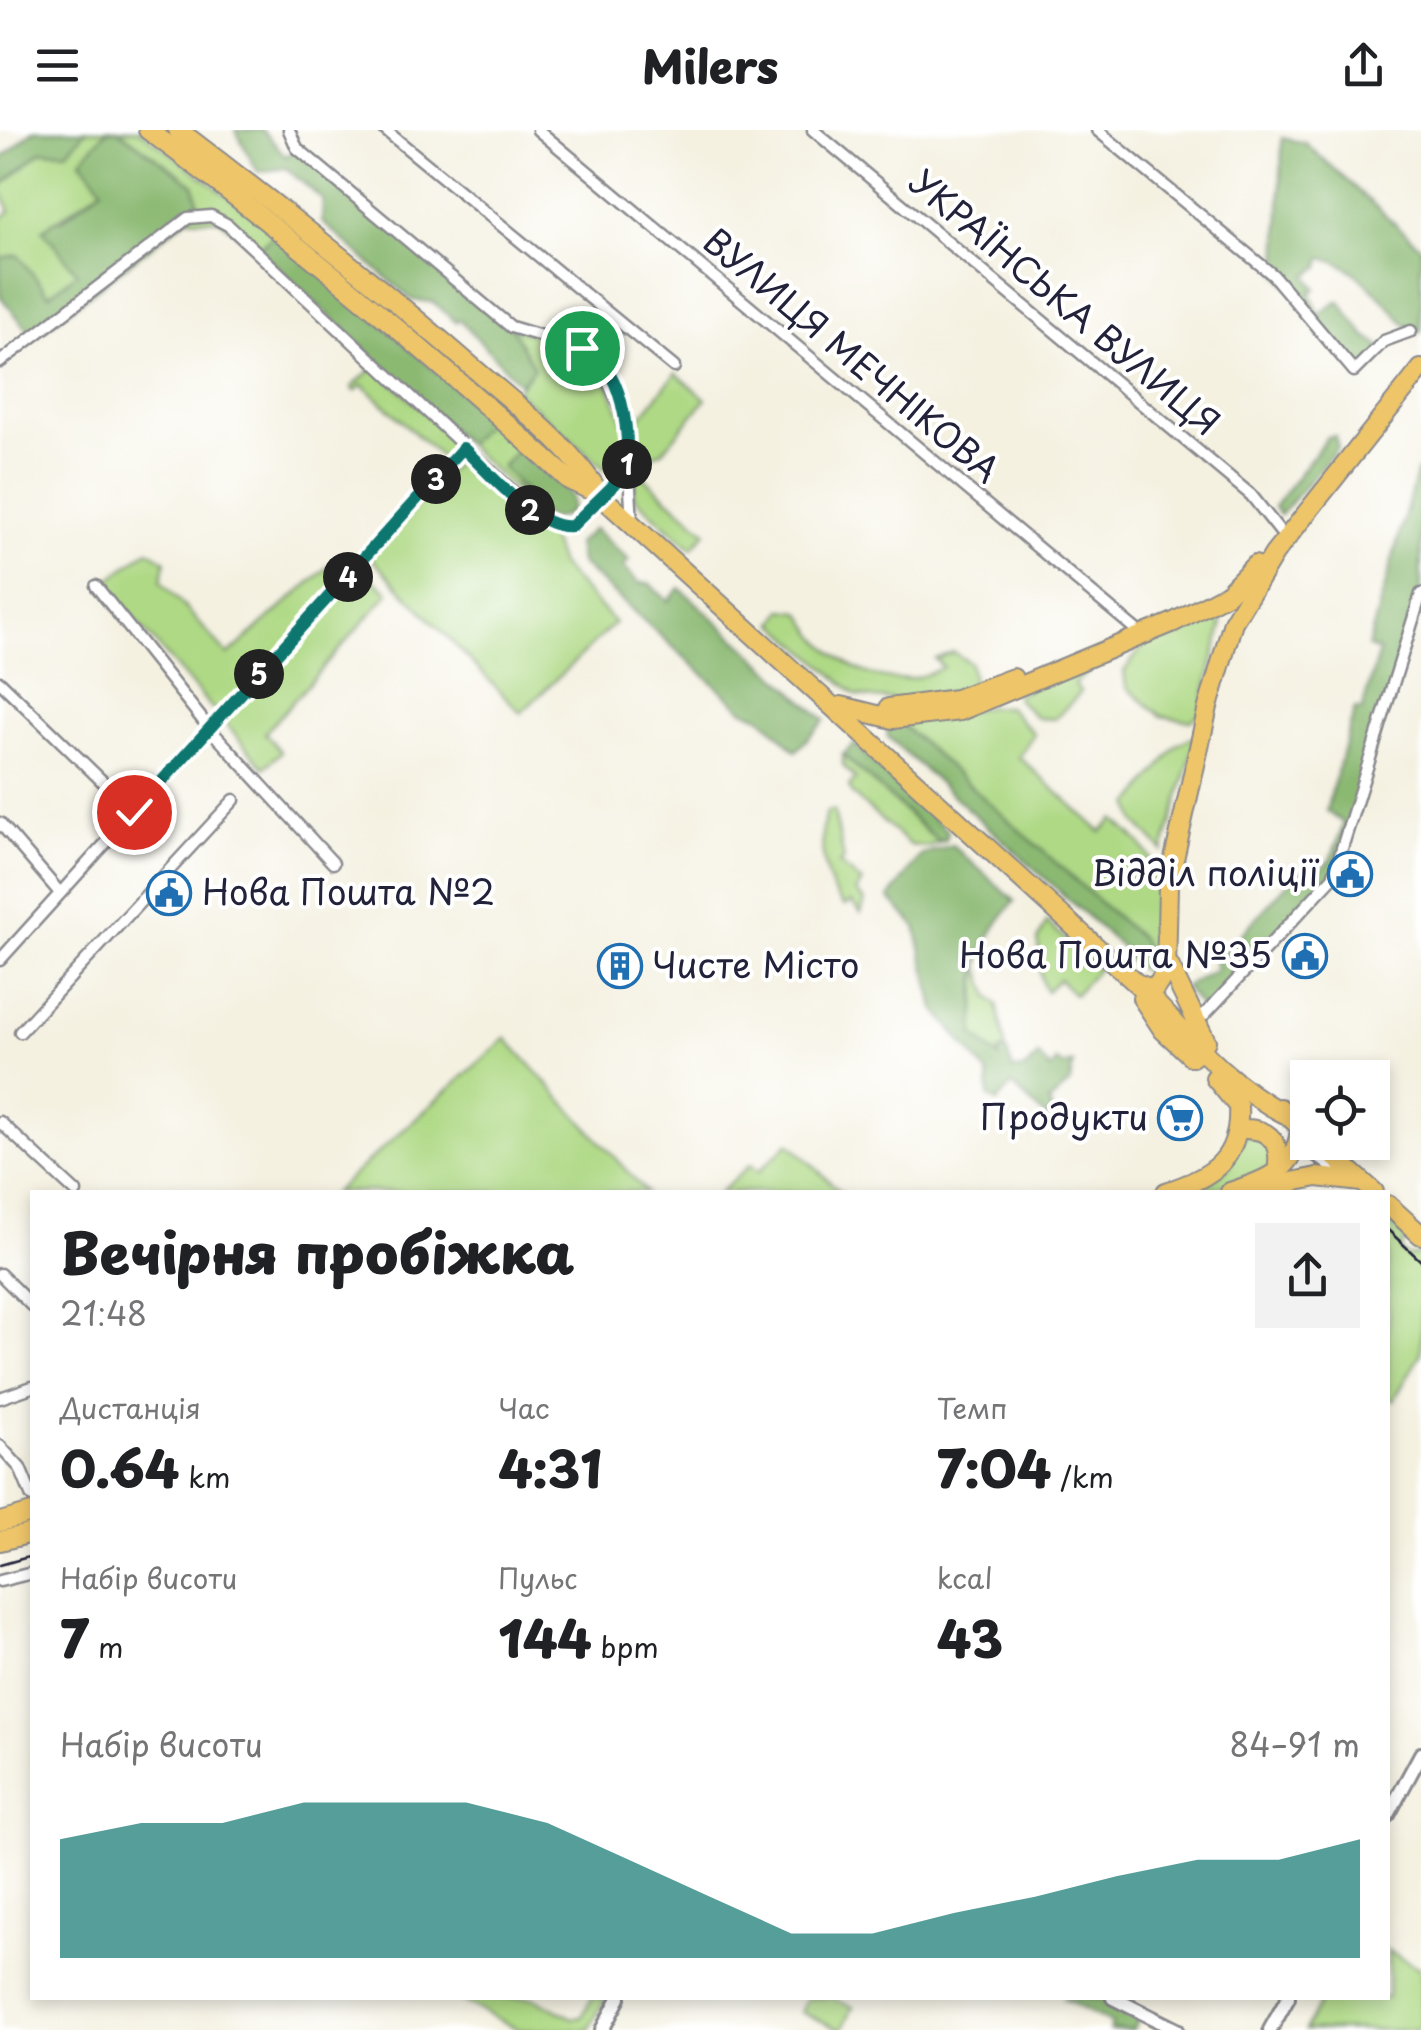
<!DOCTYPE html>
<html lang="uk">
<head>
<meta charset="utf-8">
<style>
  :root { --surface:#fff; --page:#f2f2f2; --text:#202124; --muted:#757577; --accent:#0f766e }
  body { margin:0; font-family:"Playpen Sans",sans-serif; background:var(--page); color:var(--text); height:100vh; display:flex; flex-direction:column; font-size:38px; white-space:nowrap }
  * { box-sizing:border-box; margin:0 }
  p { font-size:32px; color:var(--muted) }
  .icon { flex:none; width:55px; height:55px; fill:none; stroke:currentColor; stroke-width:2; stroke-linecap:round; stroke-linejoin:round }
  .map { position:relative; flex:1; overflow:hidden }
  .sheet { position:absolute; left:30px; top:1060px; width:1360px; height:810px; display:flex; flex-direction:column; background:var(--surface); border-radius:0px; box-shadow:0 5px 15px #0003 }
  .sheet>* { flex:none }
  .tools { position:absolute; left:1290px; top:930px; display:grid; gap:20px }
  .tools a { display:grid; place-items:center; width:100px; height:100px; border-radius:0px; background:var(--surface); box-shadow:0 5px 15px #0003; font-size:50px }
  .pin { position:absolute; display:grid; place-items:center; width:85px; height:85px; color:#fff; margin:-42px; border:5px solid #fff; border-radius:50%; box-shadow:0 2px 10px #0007 }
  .km { position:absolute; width:50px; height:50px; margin:-25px; border-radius:50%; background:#222; color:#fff; font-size:28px; line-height:50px; text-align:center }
  .round { display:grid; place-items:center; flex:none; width:105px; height:105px; border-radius:0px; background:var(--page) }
  .summary { display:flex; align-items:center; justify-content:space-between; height:170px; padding:0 30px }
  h1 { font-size:55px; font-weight:800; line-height:75px }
  .metrics { display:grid; grid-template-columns:repeat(3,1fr); gap:15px; height:170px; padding:10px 30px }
  .metrics div { display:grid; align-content:center }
  .metrics b { font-size:50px; font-weight:800 }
  .metrics small { font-size:28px; font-weight:400 }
  .metrics p { font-size:28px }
  .chart { height:280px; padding:20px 30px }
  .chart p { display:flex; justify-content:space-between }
  .chart svg { width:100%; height:180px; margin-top:10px; fill:var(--accent); opacity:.7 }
  header { display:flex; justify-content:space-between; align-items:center; height:130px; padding:0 30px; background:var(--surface); font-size:45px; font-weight:800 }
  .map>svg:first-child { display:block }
  .green { fill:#afd985; stroke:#687e60; stroke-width:2.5 }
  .forest { fill:#8bb972; stroke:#566e56; stroke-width:2.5 }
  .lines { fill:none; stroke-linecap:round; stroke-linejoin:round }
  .minor-casing { stroke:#8b8a8e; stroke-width:15 }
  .tertiary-casing { stroke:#8b8a8e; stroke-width:18 }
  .primary-casing { stroke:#8b8a8e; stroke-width:22 }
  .trunk-casing { stroke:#8b8a8e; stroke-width:22 }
  .minor { stroke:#fff; stroke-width:10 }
  .tertiary { stroke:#fff; stroke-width:12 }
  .primary { stroke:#eec569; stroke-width:18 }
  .trunk { stroke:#eec569; stroke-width:18 }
  .tram { stroke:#22223b; stroke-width:2.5 }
  .route-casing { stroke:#fff; stroke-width:20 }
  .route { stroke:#0f766e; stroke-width:12 }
  .labels { text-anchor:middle; stroke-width:8; stroke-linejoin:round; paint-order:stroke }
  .street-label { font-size:35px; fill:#22223b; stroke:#fff }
  .poi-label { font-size:35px; fill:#22223b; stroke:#fff; text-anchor:end }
</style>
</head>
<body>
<header><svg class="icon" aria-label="menu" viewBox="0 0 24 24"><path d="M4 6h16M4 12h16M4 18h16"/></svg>Milers<svg class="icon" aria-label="share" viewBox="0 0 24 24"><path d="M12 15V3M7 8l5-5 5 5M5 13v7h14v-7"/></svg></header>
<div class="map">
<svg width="1421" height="1900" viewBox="0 0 1421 1900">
  <rect width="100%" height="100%" fill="#fff"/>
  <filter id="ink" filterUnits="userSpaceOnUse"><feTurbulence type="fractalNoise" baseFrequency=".01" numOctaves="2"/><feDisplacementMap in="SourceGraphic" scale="20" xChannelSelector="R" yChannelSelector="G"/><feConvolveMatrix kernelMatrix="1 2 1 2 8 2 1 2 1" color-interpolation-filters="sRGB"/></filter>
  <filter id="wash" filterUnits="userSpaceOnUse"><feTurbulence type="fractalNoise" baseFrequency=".0048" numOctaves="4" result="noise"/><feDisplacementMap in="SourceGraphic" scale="40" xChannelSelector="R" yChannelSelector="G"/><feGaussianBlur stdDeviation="2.25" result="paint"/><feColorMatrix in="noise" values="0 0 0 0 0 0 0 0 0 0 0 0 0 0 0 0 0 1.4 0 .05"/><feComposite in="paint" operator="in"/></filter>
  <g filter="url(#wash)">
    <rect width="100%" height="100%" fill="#f4f1e1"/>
    <!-- green -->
    <path class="green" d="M 87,0 L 107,0 L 81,30 L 103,58 L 43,100 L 78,143 L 49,165 L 18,126 L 0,128 L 0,89 L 10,81 L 0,57 L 41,21 L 67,21 Z
      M 118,0 L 140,0 L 276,102 L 258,119 L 220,90 L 188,88 L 194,55 Z
      M 511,197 L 598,229 L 628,302 L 676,243 L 706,269 L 662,322 L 605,339 L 516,261 L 533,238 Z
      M 375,236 L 452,308 L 454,320 L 444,330 L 363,255 L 355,261 L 352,257 Z
      M 490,288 L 520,316 L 515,355 L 539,375 L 537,381 L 467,315 Z
      M 472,329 L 548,400 L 560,435 L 615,493 L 521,583 L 370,427 L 458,330 Z
      M 636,340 L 706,402 L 692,419 L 633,366 Z
      M 148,420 L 166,431 L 161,451 L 228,525 L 341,425 C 355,441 374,447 389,463 L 265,603 L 281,622 L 264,638 L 104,454 Z
      M 783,480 L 800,482 C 806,488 808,495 813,501 C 845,543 896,564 943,537 L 935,529 L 953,522 L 970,533 L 973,552 C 947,573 888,572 856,565 L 775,493 Z
      M 1211,480 L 1220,484 L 1222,496 L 1200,584 L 1191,591 L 1161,586 L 1126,557 L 1124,541 L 1149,508 Z
      M 1108,526 L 1074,554 L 1081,562 L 1055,589 L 1037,588 L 1017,569 L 1016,565 Z
      M 988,577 L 1008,577 L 1034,604 L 1019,627 L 1101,702 L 1114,689 C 1127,701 1143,714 1151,730 C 1161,754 1164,826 1153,848 L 1125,827 L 1128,823 L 1138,829 L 898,591 Z
      M 1190,608 L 1196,610 L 1163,721 L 1135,691 L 1131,675 L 1177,615 Z
      M 843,625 L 936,710 L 946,710 L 926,717 L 910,715 L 852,664 L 849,656 L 856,649 L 843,636 Z
      M 834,681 L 844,729 L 839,734 L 862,752 L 856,762 L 865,771 L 861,783 L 851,772 L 845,776 C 824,760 816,705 827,682 Z
      M 1047,792 L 1098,839 L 1074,865 L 1059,849 L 1046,861 C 1037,846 1040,823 1038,810 Z
      M 979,835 L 990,868 L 997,874 L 1006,920 L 1000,921 L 1000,929 L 973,905 Z
      M 506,908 L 646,1062 L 334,1062 Z
      M 1254,1005 L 1268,1014 L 1272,1035 L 1260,1046 L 1197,1062 L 1230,1036 L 1240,1007 Z
      M 789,1013 L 841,1062 L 720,1062 L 750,1035 L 758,1042 Z
      M 1388,1090 L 1406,1108 L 1401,1120 L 1409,1127 L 1421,1124 L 1421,1223 L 1394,1270 L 1388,1267 Z
      M 1388,1821 L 1421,1839 L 1421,1900 L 1305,1900 L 1322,1868 L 1388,1868 Z
      M 456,1868 L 533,1868 L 573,1888 L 582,1887 L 592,1868 L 606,1868 L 589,1900 L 520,1900 Z
      M 807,1868 L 833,1868 L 853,1877 L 842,1900 L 801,1882 Z"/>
    <!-- forest -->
    <path class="forest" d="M 34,0 L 87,0 L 67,22 L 41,21 L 0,57 L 0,30 Z
      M 107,0 L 118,0 L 194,55 L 198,73 L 188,88 L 34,207 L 0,166 L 0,128 L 18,125 L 49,165 L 77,143 L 43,100 L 55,90 L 61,91 L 102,58 L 81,30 Z
      M 235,0 L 262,0 L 286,26 L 297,18 L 511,197 L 534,238 L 520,254 L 459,189 L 456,192 L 433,172 L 412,170 L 322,92 L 323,70 L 286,38 L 258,42 Z
      M 1282,8 L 1305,13 L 1421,117 L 1421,202 L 1411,201 C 1389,178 1356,131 1322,128 L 1320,137 L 1307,145 L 1316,159 L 1310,163 L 1319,184 L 1339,171 L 1365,206 L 1379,215 L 1382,228 L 1360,243 L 1278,144 Z
      M 276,102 L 490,288 L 467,315 L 258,119 Z
      M 1335,306 L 1338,318 L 1280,385 L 1274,377 L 1327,307 Z
      M 520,316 L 571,365 L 572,378 C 562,391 550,391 537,381 L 538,375 L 502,337 Z
      M 1417,341 L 1421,342 L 1421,464 L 1333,747 L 1205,884 L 1185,857 L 1217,839 L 1214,834 L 1300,740 L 1314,746 L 1331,729 L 1344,693 L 1326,681 L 1355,579 L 1362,580 L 1379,521 L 1368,517 Z
      M 594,399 L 629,430 L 623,437 L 639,453 L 649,453 L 668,471 L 680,458 L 825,590 L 796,621 L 760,586 L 743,580 L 580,433 L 577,413 Z
      M 898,591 L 1142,810 L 1148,825 L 1138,829 L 1128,823 L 888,607 L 887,600 Z
      M 854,614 L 948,701 L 946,710 L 937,710 L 843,625 Z
      M 952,715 L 1015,771 C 973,818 976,844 974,905 L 999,928 L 1000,921 L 1006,920 L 1013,940 L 1025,939 L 1038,926 L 1051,939 L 1057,931 L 1063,936 L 1073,933 L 1070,953 L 1049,972 L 1052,982 L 1047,988 L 1012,955 L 997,972 L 989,967 L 988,944 L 935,879 L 916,797 L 889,768 L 921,725 Z
      M 1062,1868 L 1098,1868 L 1138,1889 L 1133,1900 L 1110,1900 L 1112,1894 Z"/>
  </g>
  <g filter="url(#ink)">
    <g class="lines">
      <defs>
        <path id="minor" d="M 289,0 L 297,18 L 511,197 L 582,218 L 598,229 L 626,291 L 632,393
          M 385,0 L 674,237
          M 538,0 L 1135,499
          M 813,0 L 1251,365 L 1282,404
          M 1097,0 L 1273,145 L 1354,241 L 1384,211 L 1411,201
          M 0,232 L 188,88 L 211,86 L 228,95 L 545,392 L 572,396 L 626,343
          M 96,456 L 209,598 L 333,733
          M 0,552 L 133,681
          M 0,693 L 60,763
          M 0,830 L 463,318
          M 1193,890 L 1205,884 L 1333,747 L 1421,464
          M 20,902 L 234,670
          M 0,992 L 76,1062
          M 1308,1011 L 1308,1020 L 1344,1046
          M 0,1144 L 32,1176
          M 0,1268 L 32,1257
          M 0,1316 L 20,1338 L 32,1367
          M 0,1451 L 32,1443"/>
        <path id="tertiary" d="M 1388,1685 L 1421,1624
          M 1113,1868 L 1177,1900
          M 602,1900 L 619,1868
          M 1270,1900 L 1288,1868"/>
        <path id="primary" d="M 1318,1012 L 1374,1062
          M 1388,1075 L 1421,1105"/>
        <path id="trunk" d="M 148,0 C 295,109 434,227 569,350 L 601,365
          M 178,0 C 280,77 380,157 477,241 C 521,279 571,316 601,366 L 1136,853 C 1183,899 1227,956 1287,985
          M 841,576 L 893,589 L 960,581 L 1174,492 L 1227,464 L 1255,435
          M 889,578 L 956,569 L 1013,548
          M 1169,835 L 1206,911
          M 1136,853 L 1154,860 L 1166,842 L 1168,756 L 1208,577 L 1233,492 L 1274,424 L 1421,239
          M 1142,868 L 1163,900 L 1192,927
          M 1243,999 C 1272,998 1282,1015 1277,1042
          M 1262,1058 L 1317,1047 L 1362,1052
          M 1166,1062 C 1212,1047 1241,1030 1238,976 L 1215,948
          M 1230,1062 C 1265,1050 1298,1040 1300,997 L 1280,978
          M 0,1392 L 32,1383
          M 0,1411 L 32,1403"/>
      </defs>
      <!-- minor casing -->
      <use href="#minor" class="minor-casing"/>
      <!-- tertiary casing -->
      <use href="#tertiary" class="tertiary-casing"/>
      <!-- primary casing -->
      <use href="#primary" class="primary-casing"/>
      <!-- trunk casing -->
      <use href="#trunk" class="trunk-casing"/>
      <!-- minor -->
      <use href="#minor" class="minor"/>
      <!-- tertiary -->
      <use href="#tertiary" class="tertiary"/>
      <!-- primary -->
      <use href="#primary" class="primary"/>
      <!-- trunk -->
      <use href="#trunk" class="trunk"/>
      <!-- tram -->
      <path class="tram" d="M 1388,1100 L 1421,1131
        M 0,1435 L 32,1426"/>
    </g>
  </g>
  <g class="lines" filter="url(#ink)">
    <defs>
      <path id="route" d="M 134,682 L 463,318 C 488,341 537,401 572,396 L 626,343 C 630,303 624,236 582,218"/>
    </defs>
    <!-- route casing -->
    <use href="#route" class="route-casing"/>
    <!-- route -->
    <use href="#route" class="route"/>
  </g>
  <!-- icons -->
  <defs>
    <symbol id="civic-ring" viewBox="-11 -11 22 22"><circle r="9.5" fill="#fff" stroke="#1f6fb2" stroke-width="1.5"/><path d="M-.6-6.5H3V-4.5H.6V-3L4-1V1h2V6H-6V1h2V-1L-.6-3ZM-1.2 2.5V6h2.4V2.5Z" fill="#1f6fb2"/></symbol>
    <symbol id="building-ring" viewBox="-11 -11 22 22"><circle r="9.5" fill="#fff" stroke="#1f6fb2" stroke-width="1.5"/><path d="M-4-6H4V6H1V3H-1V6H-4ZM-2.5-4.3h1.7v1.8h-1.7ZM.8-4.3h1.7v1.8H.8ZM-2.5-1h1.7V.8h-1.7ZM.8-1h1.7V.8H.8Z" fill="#1f6fb2"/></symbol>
    <symbol id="supermarket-ring" viewBox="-11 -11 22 22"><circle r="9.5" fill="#fff" stroke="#1f6fb2" stroke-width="1.5"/><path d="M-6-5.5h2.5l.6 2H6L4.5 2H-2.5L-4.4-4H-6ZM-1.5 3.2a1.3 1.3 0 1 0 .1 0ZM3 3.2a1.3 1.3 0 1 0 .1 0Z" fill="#1f6fb2"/></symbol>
  </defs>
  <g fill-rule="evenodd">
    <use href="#civic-ring" x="1325" y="719" width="50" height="50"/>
    <use href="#civic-ring" x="144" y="738" width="50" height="50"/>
    <use href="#civic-ring" x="1280" y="801" width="50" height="50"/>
    <use href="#building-ring" x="595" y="811" width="50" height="50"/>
    <use href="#supermarket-ring" x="1155" y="963" width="50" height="50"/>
  </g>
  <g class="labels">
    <!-- street labels -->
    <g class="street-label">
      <text transform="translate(1064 173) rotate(40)" y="12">УКРАЇНСЬКА ВУЛИЦЯ</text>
      <text transform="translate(851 226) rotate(40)" y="12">ВУЛИЦЯ МЕЧНІКОВА</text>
    </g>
    <!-- poi labels -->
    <g class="poi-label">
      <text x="1318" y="756">Відділ поліції</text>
      <text x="202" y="775" text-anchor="start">Нова Пошта №2</text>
      <text x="1272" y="838">Нова Пошта №35</text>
      <text x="652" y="848" text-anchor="start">Чисте Місто</text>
      <text x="1148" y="1000">Продукти</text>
    </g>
  </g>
</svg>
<div class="tools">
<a><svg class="icon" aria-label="locate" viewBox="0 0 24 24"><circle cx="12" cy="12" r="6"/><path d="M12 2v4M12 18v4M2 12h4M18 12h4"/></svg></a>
</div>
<div class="pin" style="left:582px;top:218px;background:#1e9e55"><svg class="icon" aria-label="arrive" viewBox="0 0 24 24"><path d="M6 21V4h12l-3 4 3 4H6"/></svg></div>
<div class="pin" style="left:134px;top:682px;background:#d93025"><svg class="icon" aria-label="check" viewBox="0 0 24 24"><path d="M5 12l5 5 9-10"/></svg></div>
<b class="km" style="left:627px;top:334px">1</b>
<b class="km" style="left:530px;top:380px">2</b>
<b class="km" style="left:436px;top:349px">3</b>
<b class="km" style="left:348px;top:447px">4</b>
<b class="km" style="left:259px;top:544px">5</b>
<section class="sheet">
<div class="summary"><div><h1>Вечірня пробіжка</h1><p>21:48</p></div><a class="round"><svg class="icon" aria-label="share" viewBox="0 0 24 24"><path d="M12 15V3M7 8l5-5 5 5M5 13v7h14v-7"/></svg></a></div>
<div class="metrics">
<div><p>Дистанція</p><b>0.64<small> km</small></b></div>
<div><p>Час</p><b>4:31</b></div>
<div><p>Темп</p><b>7:04<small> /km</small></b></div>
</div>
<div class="metrics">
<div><p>Набір висоти</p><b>7<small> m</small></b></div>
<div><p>Пульс</p><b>144<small> bpm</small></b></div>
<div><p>kcal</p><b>43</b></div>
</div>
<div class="chart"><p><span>Набір висоти</span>84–91 m</p>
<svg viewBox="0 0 160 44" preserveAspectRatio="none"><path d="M0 44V15L10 11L20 11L30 6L40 6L50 6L60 11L70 20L80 29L90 38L100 38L110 33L120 29L130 24L140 20L150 20L160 15V44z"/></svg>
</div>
</section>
</div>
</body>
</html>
